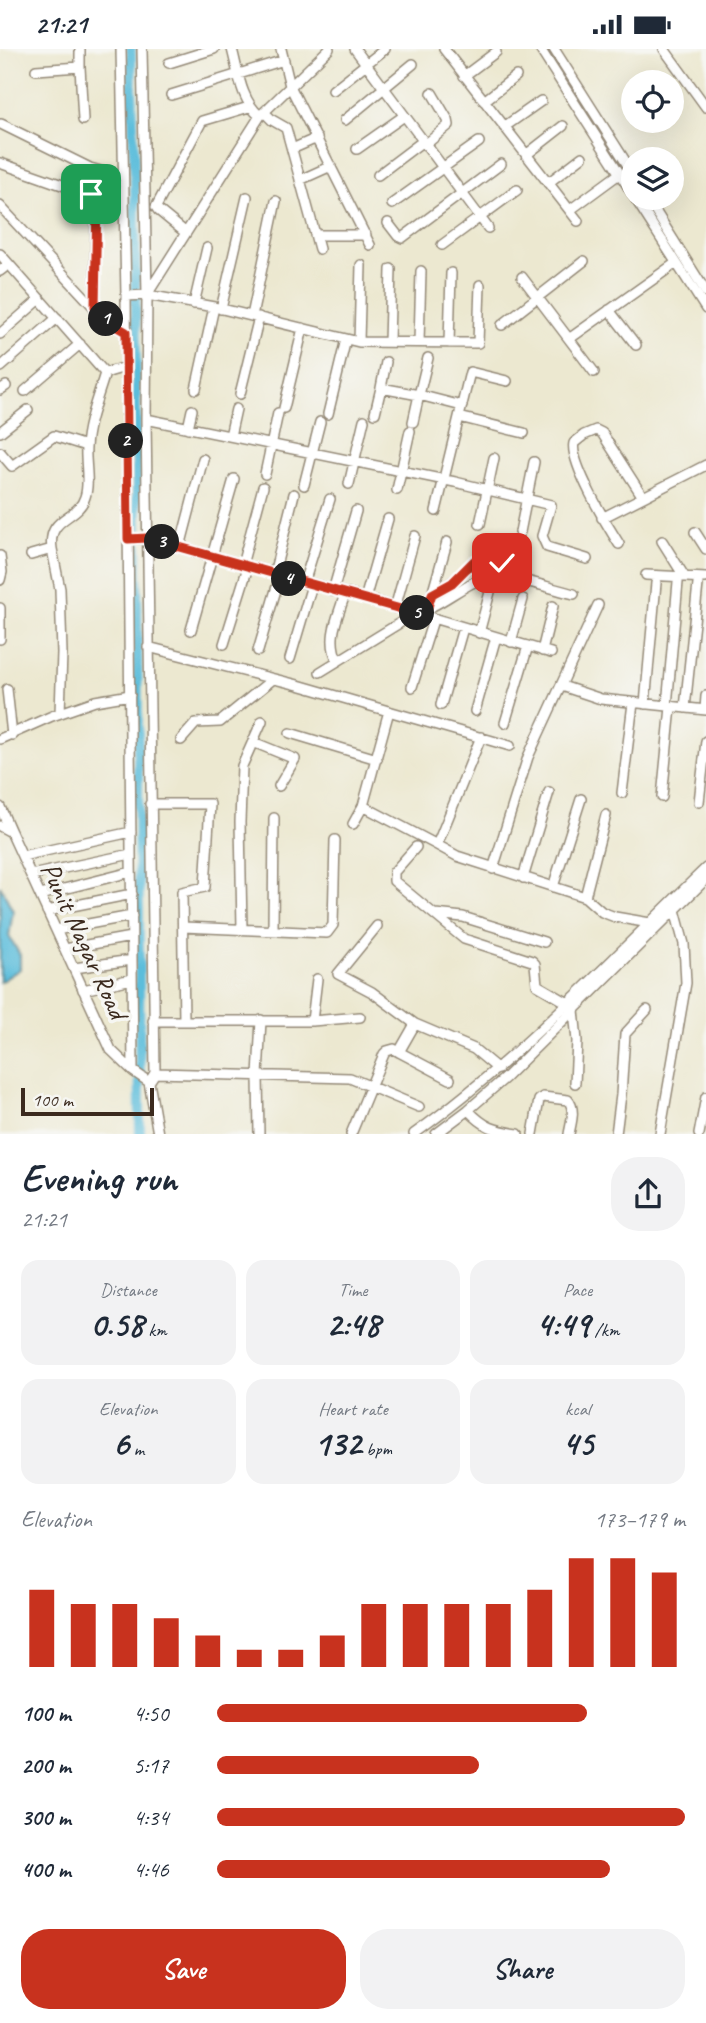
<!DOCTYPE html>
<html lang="en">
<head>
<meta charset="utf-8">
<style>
  :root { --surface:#fff; --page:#f2f2f3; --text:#1f2937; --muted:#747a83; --accent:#c8321e }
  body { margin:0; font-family:Caveat,sans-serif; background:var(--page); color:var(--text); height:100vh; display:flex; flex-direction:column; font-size:26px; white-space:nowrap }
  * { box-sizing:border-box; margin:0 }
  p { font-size:23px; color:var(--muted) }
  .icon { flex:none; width:38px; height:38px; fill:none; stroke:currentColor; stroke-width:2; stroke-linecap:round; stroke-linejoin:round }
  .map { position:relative; height:1085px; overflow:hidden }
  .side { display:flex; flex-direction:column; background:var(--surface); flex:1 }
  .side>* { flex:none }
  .buttons { position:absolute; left:621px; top:21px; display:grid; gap:14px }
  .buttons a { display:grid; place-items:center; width:63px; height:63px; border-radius:50%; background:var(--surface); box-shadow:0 7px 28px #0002; font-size:35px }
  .scale { position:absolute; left:21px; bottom:18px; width:133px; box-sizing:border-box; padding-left:7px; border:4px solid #3b2a1e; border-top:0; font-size:19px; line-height:24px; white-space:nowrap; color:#3b2a1e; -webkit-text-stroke:5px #f6f6f2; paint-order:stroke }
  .pin { position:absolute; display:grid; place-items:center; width:60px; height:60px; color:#fff; margin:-30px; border-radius:14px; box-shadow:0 4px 10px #0006 }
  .km { position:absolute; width:35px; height:35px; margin:-18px; border-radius:50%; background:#222; color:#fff; font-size:19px; line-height:35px; text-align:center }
  .round { display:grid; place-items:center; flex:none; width:74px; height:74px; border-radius:28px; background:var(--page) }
  .headline { display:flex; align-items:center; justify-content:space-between; height:119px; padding:0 21px }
  h1 { font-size:38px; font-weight:600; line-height:52px }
  .metrics { display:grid; grid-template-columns:repeat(3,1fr); gap:10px; height:119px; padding:7px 21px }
  .metrics div { display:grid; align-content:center; border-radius:18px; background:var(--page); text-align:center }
  .metrics b { font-size:35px; font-weight:600 }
  .metrics small { font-size:19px; font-weight:400 }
  .metrics p { font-size:19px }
  .chart { height:196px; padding:14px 21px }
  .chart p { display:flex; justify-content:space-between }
  .chart svg { width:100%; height:126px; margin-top:7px; stroke:var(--accent); stroke-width:6 }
  .action { display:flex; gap:14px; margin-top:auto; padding:14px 21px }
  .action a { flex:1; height:80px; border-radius:28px; background:var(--accent); color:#fff; font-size:28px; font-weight:600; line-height:80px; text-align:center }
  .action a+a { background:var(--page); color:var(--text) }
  ul { padding:0 21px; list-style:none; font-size:23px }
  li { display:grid; grid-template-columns:112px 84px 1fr; align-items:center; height:52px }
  li i { height:18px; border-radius:9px; background:var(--accent) }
  .status { display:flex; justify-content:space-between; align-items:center; height:49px; padding:0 35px; background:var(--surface); direction:ltr }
  .status svg { height:19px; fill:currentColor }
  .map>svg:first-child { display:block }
  .water { fill:#5cbddb; stroke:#4c747c; stroke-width:2 }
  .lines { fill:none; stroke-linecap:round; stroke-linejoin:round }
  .canal { stroke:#5cbddb; stroke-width:10 }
  .minor-casing { stroke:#948977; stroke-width:12 }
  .minor { stroke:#fff; stroke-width:9 }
  .route-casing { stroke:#fff; stroke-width:14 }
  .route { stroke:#c8321e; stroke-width:9 }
  .labels { text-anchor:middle; stroke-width:7; stroke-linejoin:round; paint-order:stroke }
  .street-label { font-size:28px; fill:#3b2a1e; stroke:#f6f6f2 }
</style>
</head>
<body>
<div class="status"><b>21:21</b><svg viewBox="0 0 49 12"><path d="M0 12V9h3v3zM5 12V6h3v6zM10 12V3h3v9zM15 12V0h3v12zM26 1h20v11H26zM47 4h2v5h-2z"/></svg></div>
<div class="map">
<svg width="706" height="1085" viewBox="0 0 706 1085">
  <rect width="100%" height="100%" fill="#f6f6f2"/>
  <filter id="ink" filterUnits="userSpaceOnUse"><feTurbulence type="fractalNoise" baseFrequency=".0143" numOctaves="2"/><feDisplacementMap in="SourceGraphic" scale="14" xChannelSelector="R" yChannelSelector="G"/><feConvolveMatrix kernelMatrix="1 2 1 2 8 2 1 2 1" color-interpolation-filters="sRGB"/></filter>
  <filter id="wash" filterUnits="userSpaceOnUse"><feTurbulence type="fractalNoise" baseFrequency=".00686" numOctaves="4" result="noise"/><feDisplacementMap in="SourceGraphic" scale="28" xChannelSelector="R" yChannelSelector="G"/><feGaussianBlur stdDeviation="1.57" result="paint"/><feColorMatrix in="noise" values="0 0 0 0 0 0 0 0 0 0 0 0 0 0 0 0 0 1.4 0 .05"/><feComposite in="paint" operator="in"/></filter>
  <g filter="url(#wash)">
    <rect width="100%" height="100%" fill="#ece8d0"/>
    <!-- water -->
    <path class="water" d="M 0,836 L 13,862 L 9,887 L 20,906 L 20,920 L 0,933 Z"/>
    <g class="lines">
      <!-- canal -->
      <path class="canal" d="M 131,0 L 135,144 L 140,1085"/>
    </g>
  </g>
  <g filter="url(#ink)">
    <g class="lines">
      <defs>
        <path id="minor" d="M 121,0 L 126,247 L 133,1022
          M 142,0 L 147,246 L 146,370 L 155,1024 L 149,1033
          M 232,0 C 238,22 241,52 260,67
          M 281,0 L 290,37 L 370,196
          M 355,0 L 488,179
          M 444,0 L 578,172
          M 540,0 L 634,147
          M 554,0 L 634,126
          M 664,0 L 706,58
          M 169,14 L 214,0
          M 80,18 L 83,71
          M 36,21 L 80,18 L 80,0
          M 464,27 L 496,3
          M 333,41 L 385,0
          M 171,46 L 284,11
          M 484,52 L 516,27
          M 264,63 L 272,71 L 286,79 L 319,200
          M 345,71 L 413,15
          M 1,75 L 90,119 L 123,128
          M 504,78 L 541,52
          M 425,96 L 449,76 L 448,71 L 432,44
          M 292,100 L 317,89
          M 357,100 L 404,67
          M 526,106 L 563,77
          M 0,114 L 96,148 L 95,258
          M 378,126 L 423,92
          M 300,131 L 331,117
          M 548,134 L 582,108
          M 635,149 L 706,260
          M 647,149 L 706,243
          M 392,155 L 479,93
          M 0,157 L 107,272 L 126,283
          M 570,161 L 619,125
          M 388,174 L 398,187 L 402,189 L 501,115
          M 186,184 L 158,161 L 156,158 L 202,72 L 249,58
          M 315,186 L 366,186
          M 442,196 L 517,141
          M 0,205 L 105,324 L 125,318
          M 0,222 L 9,215
          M 522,228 L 594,323
          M 148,244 L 260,67 L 329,0
          M 126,247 L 147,246 L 214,258 L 359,293 L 478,294 L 480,236
          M 194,255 L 207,199
          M 221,260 L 247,148
          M 609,261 L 636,296
          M 252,267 L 276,152
          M 502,276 L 584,212
          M 0,285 L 40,250
          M 569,290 L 676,214
          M 359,293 L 361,216
          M 389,293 L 391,220
          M 419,293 L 421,222
          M 449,294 L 451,224
          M 1,318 L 57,269
          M 381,339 L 386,313
          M 196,340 L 214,258
          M 0,341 L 6,337
          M 25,342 L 80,295
          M 240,345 L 259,268
          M 284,359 L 303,279
          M 375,364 L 381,339 L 419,346 L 428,309
          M 328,365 L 346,290
          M 459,368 L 524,384
          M 146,370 L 455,433 L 551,456 L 542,487 L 547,498 L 587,510
          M 413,373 L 419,346 L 462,357
          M 188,379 L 192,361
          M 0,383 L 28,361
          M 230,387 L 236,360
          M 0,403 L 12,417 L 54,387 L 86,397
          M 265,425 L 278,364
          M 349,435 L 364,371
          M 304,436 L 320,373
          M 397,441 L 410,382
          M 436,462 L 470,323 L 507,332
          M 602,469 L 706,416
          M 480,475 L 494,409
          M 520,483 L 534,413
          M 695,483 L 706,500
          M 128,490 L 147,489 L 416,564 C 440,557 459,538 483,529 C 503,522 552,540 574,545
          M 662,492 L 684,527
          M 619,495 C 608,478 569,412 574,394 L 584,386 L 596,381 L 602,384 L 643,448
          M 180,498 L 203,410
          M 52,500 C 47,467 78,471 85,448 C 90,434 85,414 86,399 C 87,374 98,348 105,324
          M 31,506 L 52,500 L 60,540 L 62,604 L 60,664
          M 0,507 L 2,523 L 0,531
          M 242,516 L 263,438
          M 274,525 L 294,445
          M 646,526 L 706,529
          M 304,534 L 330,450
          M 333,542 L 356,462
          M 432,545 L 451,534 L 479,510 L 502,514 L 509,518 L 508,529
          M 432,546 L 447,493
          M 365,550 L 388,470
          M 0,559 L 0,590
          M 395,559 L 415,487
          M 191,581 L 234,430
          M 479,584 L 490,543 L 483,529
          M 511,593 L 523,550
          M 224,595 L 248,518
          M 148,598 L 298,636 L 510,697
          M 258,602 L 280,527
          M 542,602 L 553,557
          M 290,610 L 312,536
          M 338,612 C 326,590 338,568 345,545
          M 320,623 L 416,564 L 551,604
          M 562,637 L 601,650 L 706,661
          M 412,638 L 433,571
          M 7,640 L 12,686
          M 645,655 L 656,534
          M 441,656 L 463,579
          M 667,657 L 678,533
          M 685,659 L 698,535
          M 705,661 L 706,647
          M 389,662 L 363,757 L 437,796
          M 475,662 L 496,588
          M 505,674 L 528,597
          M 290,684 L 377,710
          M 481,688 L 437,796 L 457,807 L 585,848 L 602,863 L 615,868 L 650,874
          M 0,690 L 52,667 L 95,652 L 130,646
          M 181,691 L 196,674 L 220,673 L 273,630
          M 253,693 L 295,710 L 279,737
          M 622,744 L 633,654
          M 662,748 L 671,658
          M 699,753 L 706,692
          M 150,755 L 210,755 L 205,838 L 182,843 L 184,972
          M 0,758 L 11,783
          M 353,775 L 363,757
          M 0,777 L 11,783 L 111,1001 L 133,1022 L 149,1033 L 158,1085
          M 416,798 L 394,823 L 394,832 L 464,890 L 532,912 L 535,915 L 537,936 L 568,954
          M 22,807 L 131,783
          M 493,820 L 528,708 L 598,556
          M 31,826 L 131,805
          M 523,829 L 549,743
          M 553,838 L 581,750
          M 40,846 L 131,823
          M 585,848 L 606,766
          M 47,862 L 132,845
          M 435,865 L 463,868 L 544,893
          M 377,877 L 338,925 L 372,943 L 415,975 L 399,1003 L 450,1030
          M 183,878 L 327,884 L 333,876 L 335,791
          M 242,880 L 240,773 L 242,717 L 262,672
          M 56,881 L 132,867
          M 273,881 L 274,769
          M 65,900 L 131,888
          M 74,919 L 132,911
          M 83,941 L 132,930
          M 574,961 L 577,992 L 575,1034
          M 153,972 L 312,972 L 360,968
          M 312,972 L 317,930
          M 415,975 L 474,1000 L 498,1020
          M 155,1024 L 350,1029 L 419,1058
          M 468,1061 C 485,1079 494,1081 518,1085
          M 259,1085 L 258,1027 L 261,971
          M 351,1085 L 384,1005 L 387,1002 L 394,1000 L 399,1003
          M 414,1085 C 522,1008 611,910 706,819
          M 436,1085 L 468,1061 L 505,1029 L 706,830
          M 533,1085 L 539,1051 L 543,1048 L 568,1051 C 576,1060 571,1074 569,1085
          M 616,1085 L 621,1046 L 625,985 L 647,961
          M 660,1085 L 686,934 L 684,895 L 675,861
          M 699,1085 L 706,1048"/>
      </defs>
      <!-- minor casing -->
      <use href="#minor" class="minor-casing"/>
      <!-- minor -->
      <use href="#minor" class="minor"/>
    </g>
  </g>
  <g class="lines" filter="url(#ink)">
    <defs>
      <path id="route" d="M 91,145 L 97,152 L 95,258 L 107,272 L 126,283 L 128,490 L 147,489 L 415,564 L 427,561 L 432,545 L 452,534 L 474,512 L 479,510 L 502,514"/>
    </defs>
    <!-- route casing -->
    <use href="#route" class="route-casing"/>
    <!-- route -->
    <use href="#route" class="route"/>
  </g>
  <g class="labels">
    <!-- street labels -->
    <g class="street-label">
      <text transform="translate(85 891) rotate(65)" y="10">Punit Nagar Road</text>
    </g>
  </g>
</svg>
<div class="buttons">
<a><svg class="icon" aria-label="locate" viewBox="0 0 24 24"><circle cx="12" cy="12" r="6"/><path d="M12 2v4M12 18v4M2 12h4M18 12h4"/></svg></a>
<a><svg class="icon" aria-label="layers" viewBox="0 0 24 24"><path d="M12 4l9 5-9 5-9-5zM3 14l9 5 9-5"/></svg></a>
</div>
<div class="scale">100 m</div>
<div class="pin" style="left:91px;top:145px;background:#1e9e55"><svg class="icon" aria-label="arrive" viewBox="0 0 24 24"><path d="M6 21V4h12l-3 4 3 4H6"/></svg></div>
<div class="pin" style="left:502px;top:514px;background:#d93025"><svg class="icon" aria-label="check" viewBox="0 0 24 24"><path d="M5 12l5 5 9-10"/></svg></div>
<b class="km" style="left:106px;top:270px">1</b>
<b class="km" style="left:126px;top:392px">2</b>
<b class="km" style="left:162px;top:493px">3</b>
<b class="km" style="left:289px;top:530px">4</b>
<b class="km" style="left:417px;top:564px">5</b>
</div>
<section class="side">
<div class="headline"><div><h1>Evening run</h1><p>21:21</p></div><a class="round"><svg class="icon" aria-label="share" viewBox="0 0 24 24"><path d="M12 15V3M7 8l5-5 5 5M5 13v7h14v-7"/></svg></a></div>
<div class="metrics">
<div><p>Distance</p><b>0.58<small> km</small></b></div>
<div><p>Time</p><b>2:48</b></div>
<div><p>Pace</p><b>4:49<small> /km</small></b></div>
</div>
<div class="metrics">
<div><p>Elevation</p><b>6<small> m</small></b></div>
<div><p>Heart rate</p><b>132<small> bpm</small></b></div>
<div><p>kcal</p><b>45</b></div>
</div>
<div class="chart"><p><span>Elevation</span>173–179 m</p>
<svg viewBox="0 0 160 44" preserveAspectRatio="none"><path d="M5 44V17M15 44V22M25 44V22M35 44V27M45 44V33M55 44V38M65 44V38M75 44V33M85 44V22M95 44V22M105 44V22M115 44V22M125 44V17M135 44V6M145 44V6M155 44V11"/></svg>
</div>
<ul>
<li><b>100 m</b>4:50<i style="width:79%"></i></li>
<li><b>200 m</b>5:17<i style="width:56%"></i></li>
<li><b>300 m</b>4:34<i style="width:100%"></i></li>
<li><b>400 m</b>4:46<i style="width:84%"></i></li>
</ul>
<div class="action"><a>Save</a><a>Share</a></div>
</section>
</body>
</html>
